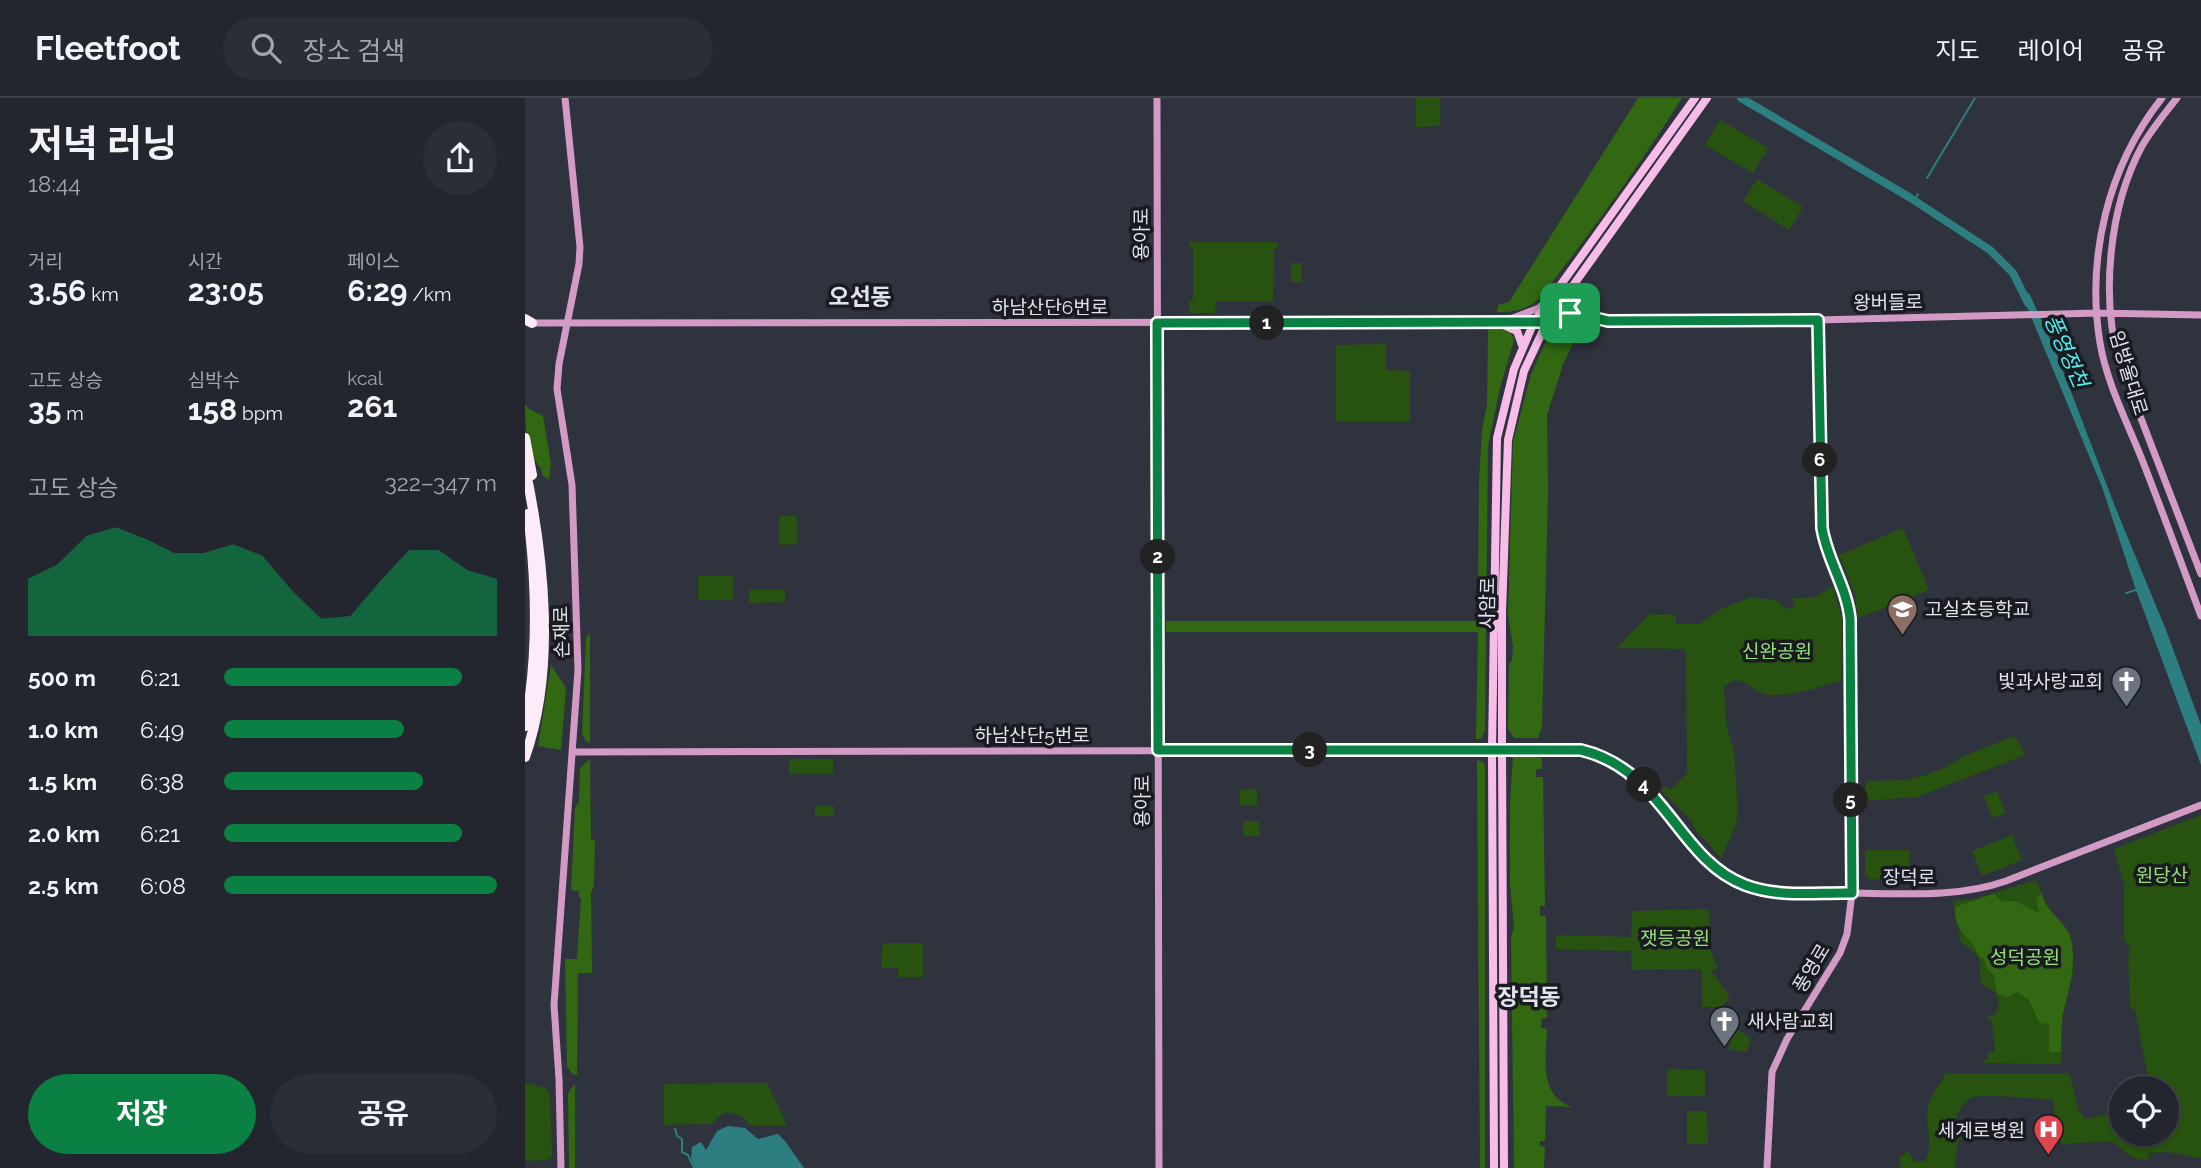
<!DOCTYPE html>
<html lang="ko">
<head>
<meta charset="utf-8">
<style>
  :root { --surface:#23262e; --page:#2b2e36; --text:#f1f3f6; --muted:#a3a5aa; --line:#40434a; --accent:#0b8043 }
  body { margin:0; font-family:Raleway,"Noto Sans KR",sans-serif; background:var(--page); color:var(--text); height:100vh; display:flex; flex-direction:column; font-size:26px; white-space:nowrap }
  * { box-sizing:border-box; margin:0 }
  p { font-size:23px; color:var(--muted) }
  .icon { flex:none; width:38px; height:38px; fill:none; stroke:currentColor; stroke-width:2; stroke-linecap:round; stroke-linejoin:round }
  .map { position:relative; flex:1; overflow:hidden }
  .sheet { display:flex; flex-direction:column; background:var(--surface); width:525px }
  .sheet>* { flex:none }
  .buttons { position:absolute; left:1584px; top:978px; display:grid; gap:14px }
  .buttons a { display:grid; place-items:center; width:70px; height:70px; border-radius:50%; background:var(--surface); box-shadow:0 2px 5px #0004,0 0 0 2px var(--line); font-size:35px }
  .pin { position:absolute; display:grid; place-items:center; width:60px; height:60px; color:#fff; margin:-30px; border-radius:14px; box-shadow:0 4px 10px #0006 }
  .km { position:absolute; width:35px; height:35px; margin:-18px; border-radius:50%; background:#222; color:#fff; font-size:19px; line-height:35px; text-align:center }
  .round { display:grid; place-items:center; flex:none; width:74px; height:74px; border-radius:37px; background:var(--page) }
  .head { display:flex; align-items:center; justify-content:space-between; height:119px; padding:0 28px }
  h1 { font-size:38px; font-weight:700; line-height:52px }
  .figures { display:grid; grid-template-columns:repeat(3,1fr); gap:10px; height:119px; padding:7px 28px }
  .figures div { display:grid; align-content:center }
  .figures b { font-size:30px; font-weight:700 }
  .figures small { font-size:19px; font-weight:400 }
  .figures p { font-size:19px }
  .chart { height:196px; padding:14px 28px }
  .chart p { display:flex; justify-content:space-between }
  .chart svg { width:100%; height:126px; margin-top:7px; fill:var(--accent); opacity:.7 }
  .button { display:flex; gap:14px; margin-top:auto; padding:14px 28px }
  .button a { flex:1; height:80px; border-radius:42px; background:var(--accent); color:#fff; font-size:28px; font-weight:700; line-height:80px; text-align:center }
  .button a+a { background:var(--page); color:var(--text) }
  ul { padding:0 28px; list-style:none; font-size:23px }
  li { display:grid; grid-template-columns:112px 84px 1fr; align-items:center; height:52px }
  li i { height:18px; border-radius:9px; background:var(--accent) }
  header { display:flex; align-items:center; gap:42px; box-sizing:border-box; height:98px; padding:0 35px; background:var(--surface); border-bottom:2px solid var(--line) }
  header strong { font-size:33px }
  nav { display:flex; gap:38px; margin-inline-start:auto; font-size:24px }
  .search { width:490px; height:63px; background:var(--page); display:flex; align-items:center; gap:18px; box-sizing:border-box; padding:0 24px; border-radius:38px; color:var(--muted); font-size:26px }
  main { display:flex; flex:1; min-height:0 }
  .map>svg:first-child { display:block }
  .green { fill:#285210 }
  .forest { fill:#326812 }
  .water { fill:#2d7e80 }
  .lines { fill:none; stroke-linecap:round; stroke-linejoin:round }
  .stream { stroke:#2d7e80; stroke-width:2 }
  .river { stroke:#2d7e80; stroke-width:8 }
  .secondary { stroke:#d39ac5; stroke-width:7 }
  .primary { stroke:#f7bce8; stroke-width:8 }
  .highway { stroke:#fdebf8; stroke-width:10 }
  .route-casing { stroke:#fff; stroke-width:14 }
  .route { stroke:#0b8043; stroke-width:9 }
  .labels { text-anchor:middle; stroke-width:7; stroke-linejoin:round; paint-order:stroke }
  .street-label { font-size:19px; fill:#e0e3eb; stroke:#191b20 }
  .poi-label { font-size:19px; fill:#e0e3eb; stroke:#191b20; text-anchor:start }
  .park-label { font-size:19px; fill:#97e176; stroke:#191b20 }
  .water-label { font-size:21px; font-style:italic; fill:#51ecef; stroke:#191b20 }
  .quarter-label { font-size:23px; font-weight:bold; fill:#e0e3eb; stroke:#191b20 }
</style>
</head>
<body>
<header>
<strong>Fleetfoot</strong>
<div class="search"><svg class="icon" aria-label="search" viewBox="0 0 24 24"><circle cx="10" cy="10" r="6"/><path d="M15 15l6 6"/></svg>장소 검색</div>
<nav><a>지도</a><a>레이어</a><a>공유</a></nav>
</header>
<main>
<section class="sheet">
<div class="head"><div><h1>저녁 러닝</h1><p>18:44</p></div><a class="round"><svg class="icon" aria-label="share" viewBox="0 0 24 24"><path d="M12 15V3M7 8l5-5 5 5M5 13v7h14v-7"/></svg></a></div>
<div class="figures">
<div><p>거리</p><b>3.56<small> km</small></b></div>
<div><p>시간</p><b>23:05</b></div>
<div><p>페이스</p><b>6:29<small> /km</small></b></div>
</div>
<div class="figures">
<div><p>고도 상승</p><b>35<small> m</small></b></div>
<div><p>심박수</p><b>158<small> bpm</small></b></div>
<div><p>kcal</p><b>261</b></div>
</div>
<div class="chart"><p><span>고도 상승</span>322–347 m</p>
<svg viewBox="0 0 160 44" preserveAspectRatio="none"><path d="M0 44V24L10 19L20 9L30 6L40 10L50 15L60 15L70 12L80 16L90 28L100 38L110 37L120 25L130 14L140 14L150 21L160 24V44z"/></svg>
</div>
<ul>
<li><b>500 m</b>6:21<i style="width:87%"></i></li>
<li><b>1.0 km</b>6:49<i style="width:66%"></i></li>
<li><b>1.5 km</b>6:38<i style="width:73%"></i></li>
<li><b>2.0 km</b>6:21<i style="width:87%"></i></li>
<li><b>2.5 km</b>6:08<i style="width:100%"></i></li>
</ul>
<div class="button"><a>저장</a><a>공유</a></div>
</section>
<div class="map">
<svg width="1676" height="1070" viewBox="0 0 1676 1070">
  <rect width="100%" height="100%" fill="#2f333e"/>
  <!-- green -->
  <path class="green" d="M 891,0 L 915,0 L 915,28 L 891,29 Z
    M 1195,22 L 1243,50 L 1228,75 L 1180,47 Z
    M 1232,81 L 1278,109 L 1264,132 L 1218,103 Z
    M 665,144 L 753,144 L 753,151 L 749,151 L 748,203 L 691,203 L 690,215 L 664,215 L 664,203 L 668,202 L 668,149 L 665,149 Z
    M 766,165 L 777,165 L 777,184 L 766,184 Z
    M 861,246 L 861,272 L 885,273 L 885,323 L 811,323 L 811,247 Z
    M 254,418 L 272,418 L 272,446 L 254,447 Z
    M 1378,430 L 1404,492 L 1333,520 L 1330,497 L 1314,457 Z
    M 173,478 L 208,478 L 208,502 L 173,502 Z
    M 1308,488 L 1317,520 L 1316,583 C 1293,589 1266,599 1243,597 C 1227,595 1213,570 1199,590 L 1202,631 L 1209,652 L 1213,712 L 1211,726 L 1196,760 L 1169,730 L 1166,722 L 1136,693 L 1141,688 L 1146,692 L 1162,675 L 1161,551 L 1092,550 L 1125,516 L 1151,517 L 1151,526 L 1174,526 L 1198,510 L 1227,499 L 1253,503 L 1260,510 L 1266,511 L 1270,508 L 1266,501 L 1290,499 Z
    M 224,492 L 260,492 L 260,504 L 224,505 Z
    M 1490,638 L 1500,657 L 1392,699 L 1338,703 L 1342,683 L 1381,682 L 1401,677 L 1421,669 L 1439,658 Z
    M 264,661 L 308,661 L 308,676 L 264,676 Z
    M 732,691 L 732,707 L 715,707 L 715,692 Z
    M 1472,693 L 1481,715 L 1467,720 L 1459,698 Z
    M 290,708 L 309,708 L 309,718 L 290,718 Z
    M 1676,717 L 1676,1060 L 1642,1054 L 1624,1055 L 1623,1062 C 1599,1062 1603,1050 1584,1043 L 1538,1046 C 1523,1029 1532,1021 1528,1002 C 1512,1001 1457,995 1446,1000 C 1435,1006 1429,1022 1427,1033 L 1440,1036 L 1433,1044 L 1429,1070 L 1376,1070 L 1374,1060 L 1383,1053 L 1390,1064 L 1400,1063 C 1410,1044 1398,1025 1404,1006 C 1408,995 1416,984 1421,975 L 1544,975 L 1554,1013 L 1560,1021 L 1596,1013 L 1596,1036 L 1642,1036 L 1642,990 L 1625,990 L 1610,912 L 1605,910 L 1603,861 L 1605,850 L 1599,841 L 1599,788 L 1589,751 Z
    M 718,723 L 734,723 L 735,738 L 718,738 Z
    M 1487,737 L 1497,762 L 1457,778 L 1447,753 Z
    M 1342,752 L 1384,752 L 1385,779 L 1382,780 L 1382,783 L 1371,783 L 1370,779 L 1344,782 L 1344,780 L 1340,778 L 1340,754 Z
    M 1511,782 L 1522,808 L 1533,823 L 1539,828 L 1546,840 L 1548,877 L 1537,919 L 1536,966 L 1457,965 L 1463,959 L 1464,954 L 1470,954 L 1467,924 L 1461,920 L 1471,916 L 1474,906 L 1470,894 L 1456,886 L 1454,859 L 1436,844 L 1428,803 L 1450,801 Z
    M 1184,811 L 1185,850 L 1193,871 L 1186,872 L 1205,900 L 1197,909 L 1177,909 L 1177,871 L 1107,872 L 1106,853 L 1031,851 L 1031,837 L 1106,839 L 1107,813 Z
    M 360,845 L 398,845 L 398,879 L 373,879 L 373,870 L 356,870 L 357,848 Z
    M 1205,926 L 1226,941 L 1221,955 L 1219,953 L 1204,952 Z
    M 1142,971 L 1180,972 L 1180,998 L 1142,998 Z
    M 0,985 L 21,990 L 25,995 L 27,1058 L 22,1062 L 0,1063 Z
    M 199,985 L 242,985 L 262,1027 L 225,1027 L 217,1018 L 202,1014 L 194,1018 L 187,1026 L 139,1027 L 139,988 L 141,986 Z
    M 1162,1013 L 1182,1013 L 1183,1046 L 1162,1046 Z"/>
  <!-- forest -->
  <path class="forest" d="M 1113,0 L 1157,0 C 1113,70 1065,136 1014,201 C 1002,212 988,214 972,214 L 973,207 L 984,204 Z
    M 963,231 C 974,231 987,230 989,242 L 975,290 L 963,348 L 960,631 L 956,641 L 951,641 L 953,534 L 641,534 L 641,523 L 953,523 L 954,383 L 957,332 L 962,306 Z
    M 1027,236 L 1053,236 L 1038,266 L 1022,317 L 1023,395 L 1017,629 L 1013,640 L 989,640 L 983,631 L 984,566 L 987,562 L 988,549 L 983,516 L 988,344 L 1006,276 L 1023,239 Z
    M 0,306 L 4,311 L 18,318 L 26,366 L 24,381 L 18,378 C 16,368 12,366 7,358 C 1,348 0,319 0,306 Z
    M 65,535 L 65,645 L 61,643 L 57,636 L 61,539 Z
    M 26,567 L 41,590 L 36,652 L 13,648 Z
    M 988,658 L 1013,658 L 1017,661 L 1017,671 L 1011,671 L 1011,679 L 1018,679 L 1020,808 L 1015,808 L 1015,818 L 1021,818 L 1022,920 L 1017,920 L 1016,930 L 1022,931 C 1021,960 1013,997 1047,1009 L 1021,1008 L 1020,1043 L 1015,1043 L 1015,1048 L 1020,1049 L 1019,1070 L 989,1070 L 986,840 L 989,830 L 985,786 L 985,705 Z
    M 65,661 L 66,742 L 70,742 L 69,788 L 66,795 L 67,875 L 53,875 L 52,977 L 47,976 L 42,968 L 40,861 L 52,861 L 56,800 L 54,799 L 54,793 L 46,792 L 50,710 L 54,703 L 55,670 Z
    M 952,662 L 959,665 L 960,670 L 960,1070 L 955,1070 Z
    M 1469,796 L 1477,803 L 1490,803 L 1514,815 L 1511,800 L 1517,796 C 1521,815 1542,824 1546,841 C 1552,867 1543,891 1538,916 C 1536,928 1536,942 1536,954 L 1524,954 L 1524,926 L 1514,925 L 1505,903 L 1492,894 L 1483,899 L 1472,895 L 1468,876 L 1462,871 L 1459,861 L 1454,859 C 1447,836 1429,838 1430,809 Z
    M 50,986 L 50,1070 L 44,1070 L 43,995 Z"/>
  <!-- water -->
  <path class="water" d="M 1504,195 L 1530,252 L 1591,411 L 1641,532 L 1676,627 L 1676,667 L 1611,492 L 1577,389 L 1497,197 Z
    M 203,1028 L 220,1030 L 233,1041 L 253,1036 L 260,1043 L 279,1070 L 170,1070 L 166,1060 L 167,1049 L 176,1044 L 181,1052 L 192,1033 Z"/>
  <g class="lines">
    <!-- stream -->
    <path class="stream" d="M 1402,80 L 1450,0
      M 1389,103 L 1393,96
      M 1601,495 L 1614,491
      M 150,1031 L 152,1038 L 157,1041 L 157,1054 L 163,1057 L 169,1070"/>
    <!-- river -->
    <path class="river" d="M 1216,0 L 1384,99 L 1465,152 L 1488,175 L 1503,205"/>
    <!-- secondary -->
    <path class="secondary" d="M 632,0 L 634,1070
      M 1637,0 C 1583,68 1561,159 1575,245 C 1582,286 1603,326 1618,364 C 1638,415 1657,467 1676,518
      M 1652,0 C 1640,15 1627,31 1617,48 C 1584,109 1575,200 1595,266 L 1676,476
      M 985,221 L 1014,210 L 1023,201
      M 4,225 L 1009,224 L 1293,222 L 1572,215 L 1676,217
      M 47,654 L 1056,652 C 1127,668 1143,732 1194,772 C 1205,781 1218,788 1232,791 C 1260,798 1289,795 1317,795 C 1371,795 1430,801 1481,783 L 1676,707
      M 36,1070 L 34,981 L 29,907 L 53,572 L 47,387 L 32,291 L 34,266 L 54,166 L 55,149 L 40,0
      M 1242,1070 L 1247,974 L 1262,941 L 1315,855 L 1322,836 L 1327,795 L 1325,521 C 1321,489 1302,462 1297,430 L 1293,222"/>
    <!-- primary -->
    <path class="primary" d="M 1043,199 L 1041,208 L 1045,215 L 1083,223
      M 972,224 L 992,233 L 997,247
      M 969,1070 L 967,651 L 972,340 L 989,271 L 1009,224 L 1170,0
      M 979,1070 L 977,651 L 977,515 L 983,342 L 999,273 L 1022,224 L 1182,0"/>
    <!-- highway -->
    <path class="highway" d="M 0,221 L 7,225
      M 0,340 L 7,377
      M 0,370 C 19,459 31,572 0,659
      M 0,628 C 14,557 12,487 3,416"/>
  </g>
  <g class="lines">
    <defs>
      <path id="route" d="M 1045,192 L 1041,206 L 1043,214 L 1083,223 L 1293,222 L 1297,430 C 1302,462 1322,489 1325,521 L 1327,795 C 1292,794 1254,800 1220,787 C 1152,761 1140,672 1056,652 L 633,652 L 632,225 L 1022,224 Z"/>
    </defs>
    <!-- route casing -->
    <use href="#route" class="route-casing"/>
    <!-- route -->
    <use href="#route" class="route"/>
  </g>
  <!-- icons -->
  <defs>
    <symbol id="school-pin" viewBox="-11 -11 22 30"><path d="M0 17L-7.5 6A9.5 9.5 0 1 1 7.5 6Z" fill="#8d6e63" stroke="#191b20"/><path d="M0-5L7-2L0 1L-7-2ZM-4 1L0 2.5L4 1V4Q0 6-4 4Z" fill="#fff"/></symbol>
    <symbol id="church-pin" viewBox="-11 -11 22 30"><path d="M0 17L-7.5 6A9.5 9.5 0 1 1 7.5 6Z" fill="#6b7280" stroke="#191b20"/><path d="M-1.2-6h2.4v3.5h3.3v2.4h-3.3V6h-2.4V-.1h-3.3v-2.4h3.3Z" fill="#fff"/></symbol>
    <symbol id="hospital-pin" viewBox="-11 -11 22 30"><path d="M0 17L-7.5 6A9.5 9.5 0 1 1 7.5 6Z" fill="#e0444e" stroke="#191b20"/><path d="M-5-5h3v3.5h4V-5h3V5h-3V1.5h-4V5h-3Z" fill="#fff"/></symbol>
  </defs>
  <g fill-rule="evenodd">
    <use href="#school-pin" x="1360" y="494" width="35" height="47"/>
    <use href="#church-pin" x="1584" y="566" width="35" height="47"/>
    <use href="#church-pin" x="1182" y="906" width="35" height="47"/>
    <use href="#hospital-pin" x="1506" y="1014" width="35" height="47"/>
  </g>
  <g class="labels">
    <!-- street labels -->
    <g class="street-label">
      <text transform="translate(616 136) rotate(-90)" y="7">용아로</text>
      <text transform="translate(1363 204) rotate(-1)" y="7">왕버들로</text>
      <text x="525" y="216">하남산단6번로</text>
      <text transform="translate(1604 275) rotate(73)" y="7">임방울대로</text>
      <text transform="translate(962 505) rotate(-89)" y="7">사암로</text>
      <text transform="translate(36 534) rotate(-91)" y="7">손재로</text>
      <text x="507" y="644">하남산단5번로</text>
      <text transform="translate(617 703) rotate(-90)" y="7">용아로</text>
      <text x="1384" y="786">장덕로</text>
      <text transform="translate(1286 870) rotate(-59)" y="7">풍영로</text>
    </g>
    <!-- poi labels -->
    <g class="poi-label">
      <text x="1400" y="518">고실초등학교</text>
      <text x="1578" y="590" text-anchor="end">빛과사랑교회</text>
      <text x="1222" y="930">새사람교회</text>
      <text x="1500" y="1039" text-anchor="end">세계로병원</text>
    </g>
    <!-- park labels -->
    <g class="park-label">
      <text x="1252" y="560">신완공원</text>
      <text x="1637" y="784">원당산</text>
      <text x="1150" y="847">잿등공원</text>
      <text x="1500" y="866">성덕공원</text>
    </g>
    <!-- water labels -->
    <g class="water-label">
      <text transform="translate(1541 253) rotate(66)" y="7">풍영정천</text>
    </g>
    <!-- quarter labels -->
    <g class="quarter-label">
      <text x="335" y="207">오선동</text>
      <text x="1004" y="907">장덕동</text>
    </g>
  </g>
</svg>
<div class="buttons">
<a><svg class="icon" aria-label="locate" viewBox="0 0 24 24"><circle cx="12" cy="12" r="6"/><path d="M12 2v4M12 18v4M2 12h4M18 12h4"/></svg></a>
</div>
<div class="pin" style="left:1045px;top:215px;background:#1e9e55"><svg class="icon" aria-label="arrive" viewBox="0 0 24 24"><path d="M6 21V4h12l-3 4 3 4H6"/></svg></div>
<b class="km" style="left:742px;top:225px">1</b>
<b class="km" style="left:633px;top:459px">2</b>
<b class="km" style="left:785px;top:652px">3</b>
<b class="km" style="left:1119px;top:687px">4</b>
<b class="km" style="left:1326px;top:702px">5</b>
<b class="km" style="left:1295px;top:362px">6</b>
</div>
</main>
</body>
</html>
